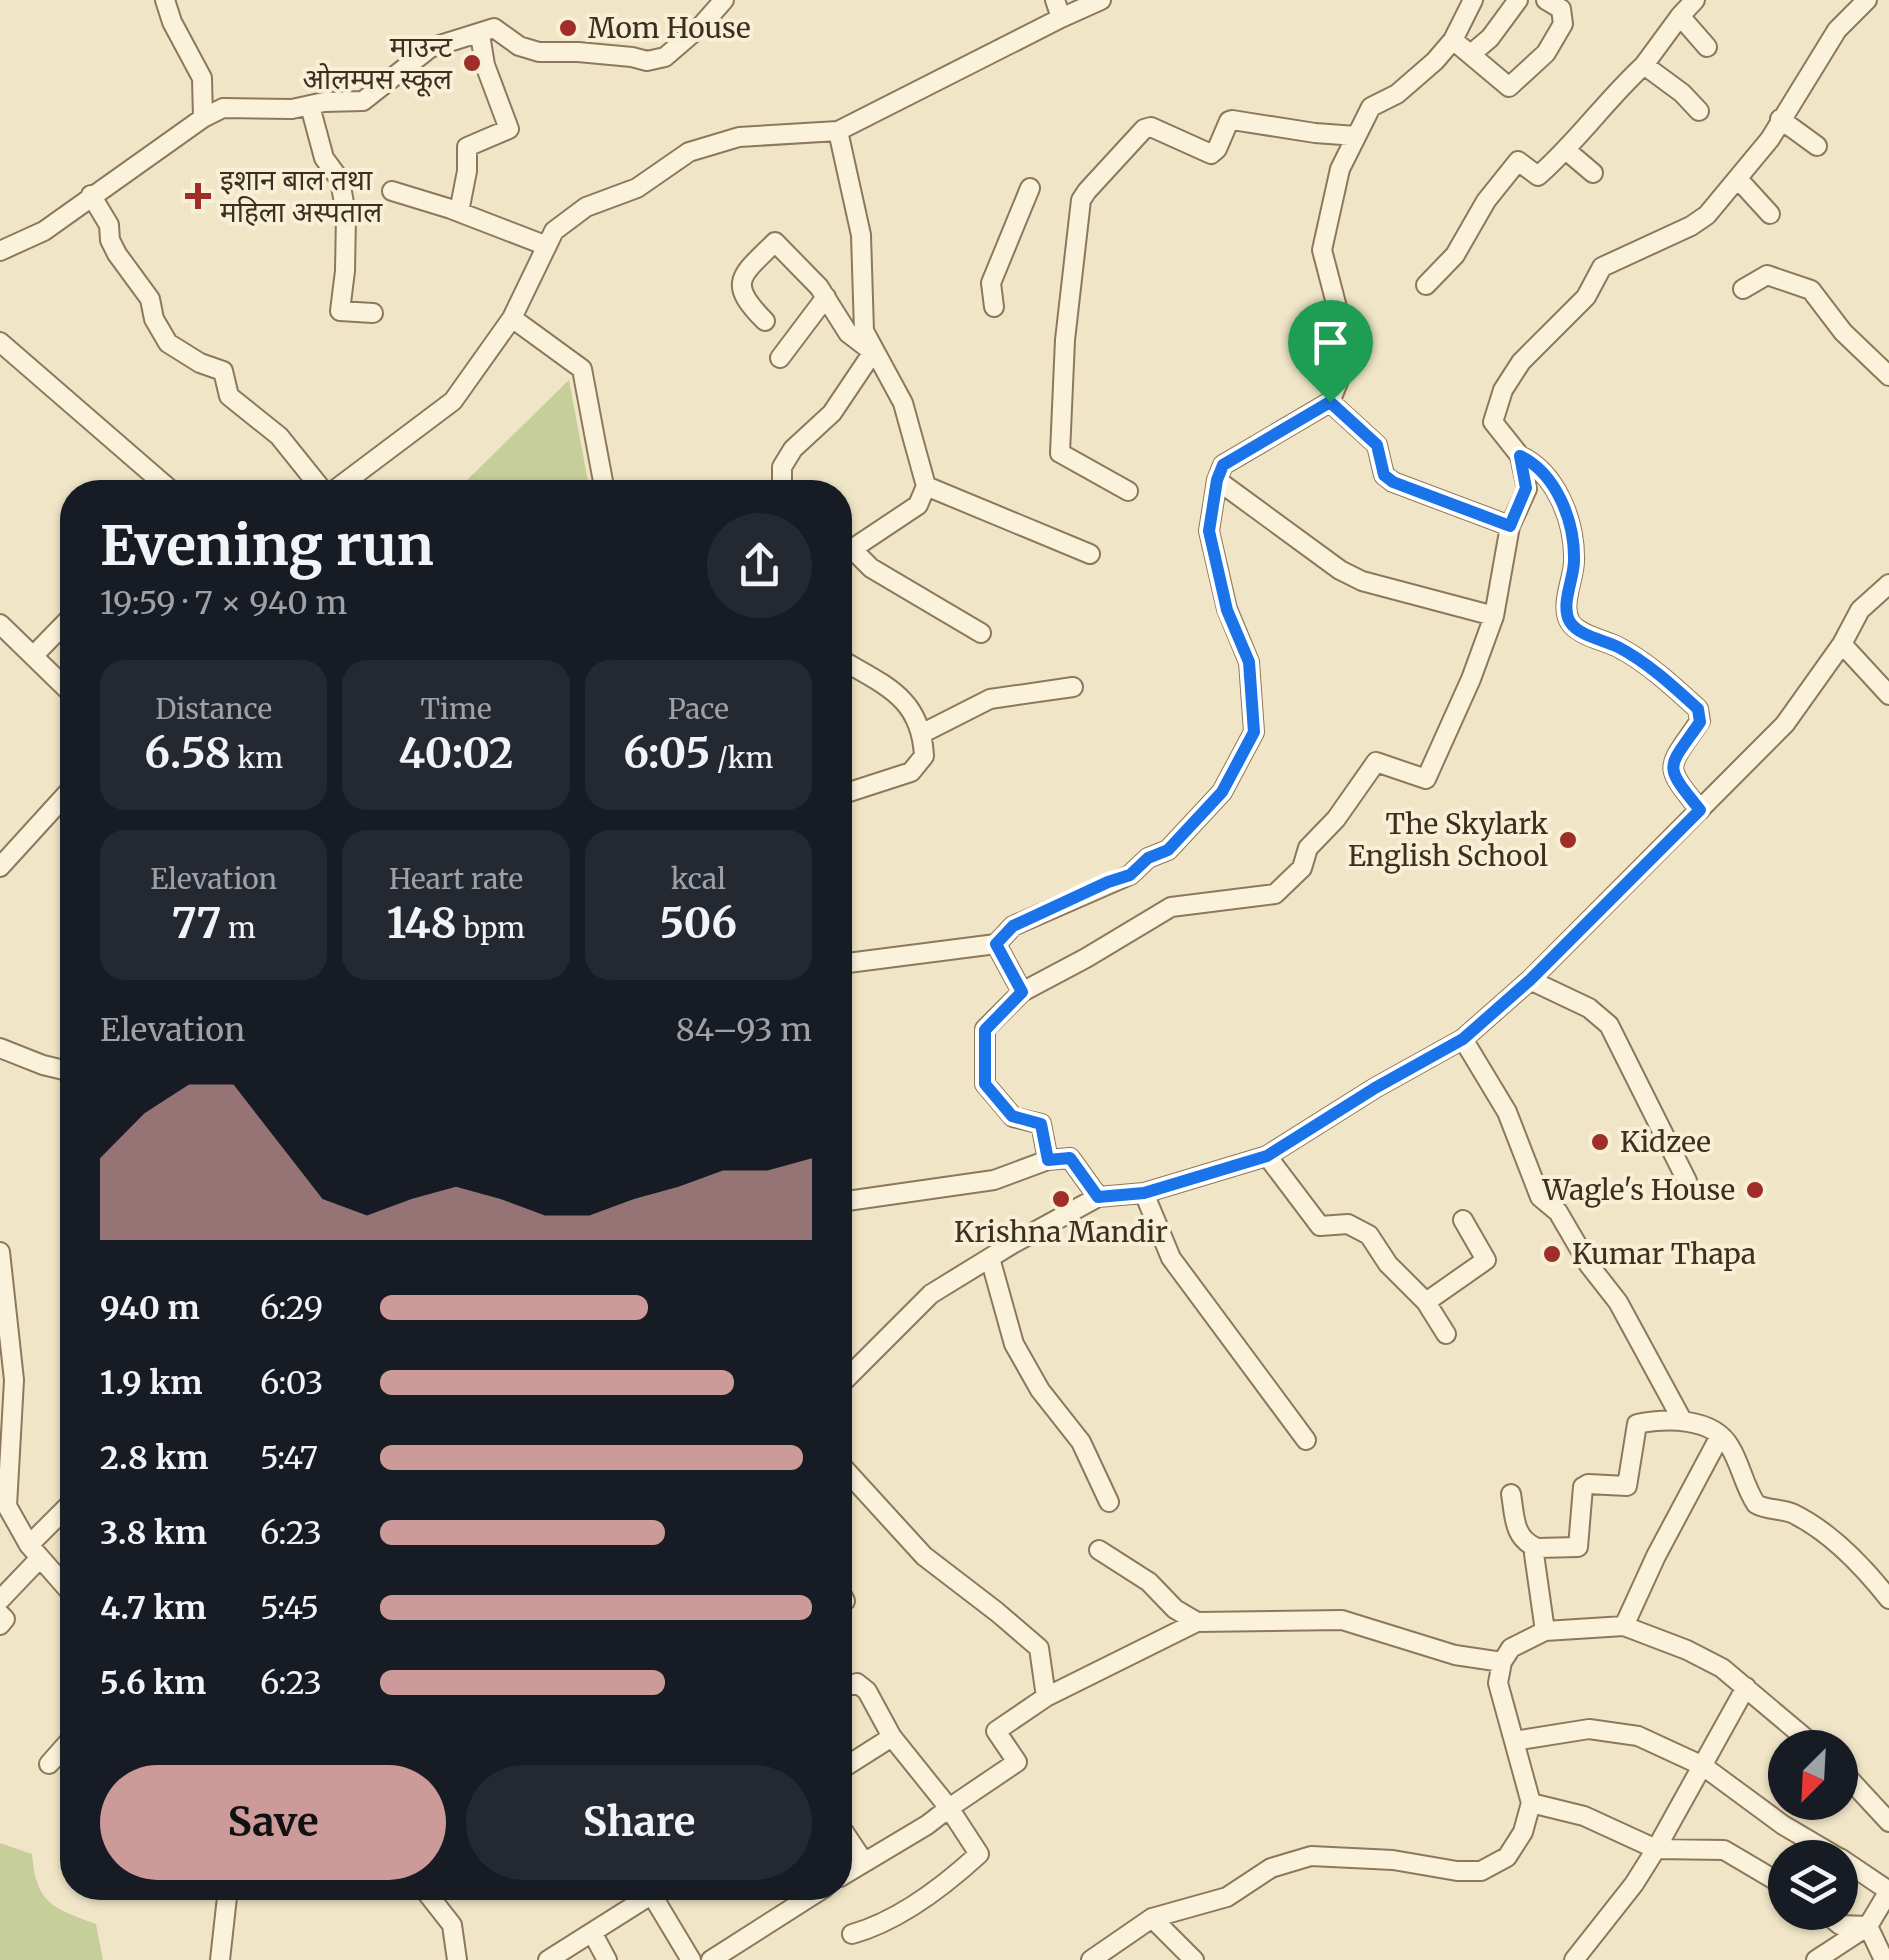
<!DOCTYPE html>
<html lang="en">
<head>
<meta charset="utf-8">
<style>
  :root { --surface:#171b24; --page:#242831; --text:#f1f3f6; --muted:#9ea1a6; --accent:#cc9a99 }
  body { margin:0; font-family:Merriweather,"Noto Sans Devanagari",serif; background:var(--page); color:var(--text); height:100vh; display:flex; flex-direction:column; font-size:38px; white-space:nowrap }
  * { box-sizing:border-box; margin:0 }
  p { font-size:32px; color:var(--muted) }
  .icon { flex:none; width:55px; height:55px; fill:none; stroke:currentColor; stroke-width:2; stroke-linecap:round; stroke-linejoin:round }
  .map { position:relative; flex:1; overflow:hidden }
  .side { position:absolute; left:60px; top:480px; width:792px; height:1420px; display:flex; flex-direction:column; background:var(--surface); border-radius:40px; box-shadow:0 2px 8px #0004 }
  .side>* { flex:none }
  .needle { width:65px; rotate:204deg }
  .controls { position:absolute; left:1768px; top:1730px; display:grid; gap:20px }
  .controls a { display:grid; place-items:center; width:90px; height:90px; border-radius:50%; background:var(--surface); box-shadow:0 2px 8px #0004; font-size:50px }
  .pin { position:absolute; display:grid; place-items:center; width:85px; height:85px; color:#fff; margin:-102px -42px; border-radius:50% 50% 50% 0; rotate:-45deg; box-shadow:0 0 10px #0007 }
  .pin .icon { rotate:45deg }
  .round { display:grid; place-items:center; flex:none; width:105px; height:105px; border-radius:52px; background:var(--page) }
  .headline { display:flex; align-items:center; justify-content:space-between; height:170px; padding:0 40px }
  h1 { font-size:55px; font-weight:700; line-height:75px }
  .stats { display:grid; grid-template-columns:repeat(3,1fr); gap:15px; height:170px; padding:10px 40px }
  .stats div { display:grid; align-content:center; border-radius:25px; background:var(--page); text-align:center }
  .stats b { font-size:42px; font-weight:700 }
  .stats small { font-size:28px; font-weight:400 }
  .stats p { font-size:28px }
  .chart { height:280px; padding:20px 40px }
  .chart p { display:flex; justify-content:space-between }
  .chart svg { width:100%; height:180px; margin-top:10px; fill:var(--accent); opacity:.7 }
  .button { display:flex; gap:20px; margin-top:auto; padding:20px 40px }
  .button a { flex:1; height:115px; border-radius:60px; background:var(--accent); color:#111; font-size:40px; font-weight:700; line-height:115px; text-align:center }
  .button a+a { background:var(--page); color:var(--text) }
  ul { padding:0 40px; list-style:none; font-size:32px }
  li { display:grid; grid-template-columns:160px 120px 1fr; align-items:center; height:75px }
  li i { height:25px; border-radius:12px; background:var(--accent) }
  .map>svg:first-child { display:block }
  .green { fill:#c6cf9a }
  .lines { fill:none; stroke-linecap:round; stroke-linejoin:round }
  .street-casing { stroke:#8d785b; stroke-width:22 }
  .street { stroke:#faf2db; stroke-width:18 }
  .route-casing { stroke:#fff; stroke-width:20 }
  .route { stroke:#1a73e8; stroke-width:12 }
  .poi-dot { fill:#9f2d28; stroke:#f7f0d7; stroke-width:4 }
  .labels { text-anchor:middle; stroke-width:8; stroke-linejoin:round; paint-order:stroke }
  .poi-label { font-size:28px; fill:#3d2f1f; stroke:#f7f0d7; text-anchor:start }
</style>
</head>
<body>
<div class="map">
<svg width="1889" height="1960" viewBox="0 0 1889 1960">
  <rect width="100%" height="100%" fill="#f0e6c7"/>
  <!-- green -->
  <path class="green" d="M 569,380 L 590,492 L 473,492 L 464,483 Z
    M 0,1843 L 32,1854 C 36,1904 53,1908 96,1924 L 103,1960 L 0,1960 Z"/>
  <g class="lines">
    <defs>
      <path id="street" d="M 165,0 L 172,22 L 202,78 L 203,118
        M 1695,0 L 1680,16 L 1707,47
        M 1680,16 L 1644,65 L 1682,93 L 1699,111
        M 1061,18 L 1101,0
        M 1453,40 L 1509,87 L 1546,53 L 1563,24 L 1561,9 L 1546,0
        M 1471,54 L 1490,38 L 1518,0
        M 310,106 L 324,158 L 340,180 L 346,215 L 345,271 L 340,311 L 373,313
        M 1780,119 L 1817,146
        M 1567,151 L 1593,173
        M 1738,179 L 1770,214
        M 392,191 L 451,209 L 547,246
        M 91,195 L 109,225 L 110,240 L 117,254 L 150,299 L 154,319 L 168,343 L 200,363 L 223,371 L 229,396 L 279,436 L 324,492
        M 459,212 L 467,171 L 467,147 L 509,129 L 485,65 L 480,35
        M 0,251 L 44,231 L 203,118 L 223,108 L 292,109 L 324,102 L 363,101 L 430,48 L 494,28 L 519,46 L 539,52 L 578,52 L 632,57 L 647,61 L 665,57 L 701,26 L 724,0
        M 1426,285 L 1455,255 L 1486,201 L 1518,161 L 1538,176 C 1577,142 1606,100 1644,65
        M 1743,289 L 1767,275 L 1811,290 L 1843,332 L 1889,376
        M 994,307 L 991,283 L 1030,188
        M 512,318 L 582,369 L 605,492
        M 765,321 C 726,282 741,276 775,242 L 819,287 L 848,333 L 873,352 L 832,413 L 793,449 L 782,467 L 782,492
        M 0,342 L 173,492
        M 780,358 L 826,297
        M 1330,402 L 1377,445 L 1384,475 L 1393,482 L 1510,526
        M 1520,456 C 1556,473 1575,521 1574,561 C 1574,578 1560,605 1570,622 C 1578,635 1604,640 1618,647 C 1647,662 1674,687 1698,709 L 1700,721 C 1667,770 1662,763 1700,810
        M 1217,480 L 1340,570 L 1362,581 L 1494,616
        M 926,486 L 1090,554
        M 1128,491 L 1060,453 L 1065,340 L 1081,200 L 1087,191 L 1144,129 L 1151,127 L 1211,154 L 1217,149 L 1229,121 L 1232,120 L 1315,133 L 1356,136
        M 332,492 L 453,401 L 512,318 L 554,231 L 586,207 L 637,188 L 689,152 L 739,137 L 838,131
        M 0,624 L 72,694
        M 981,633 L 871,568 L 852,549 L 918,505 L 926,486 L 903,403 L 864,331 L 861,235 L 838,131 L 1061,18 L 1055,0
        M 1842,644 L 1889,695
        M 35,654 L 72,616
        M 840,659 C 886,686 921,698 924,756 L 911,772 L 840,795
        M 923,733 L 990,699 L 1073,687
        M 0,867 L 72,788
        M 840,964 L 996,944
        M 1530,980 L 1589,1008 L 1609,1025 L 1687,1181
        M 1022,992 L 996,944 L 1013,926 L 1130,875 L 1148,858 L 1168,850 L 1222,792 L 1254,732 L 1249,662 L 1227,609 L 1209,531 L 1217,480 L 1223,465 L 1330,402 L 1345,365 L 1344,334 L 1322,250 L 1340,169 L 1371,107 L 1397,94 L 1435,61 L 1453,40 L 1473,0
        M 1463,1039 L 1507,1112 L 1540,1197 L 1558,1212 L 1589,1265 L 1618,1302 L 1681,1418
        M 0,1048 L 43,1065 L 72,1072
        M 1267,1156 L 1320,1226 L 1348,1224 L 1369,1235 L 1388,1264 L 1426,1302 L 1446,1334
        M 1048,1160 L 1041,1124 L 1013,1117 L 985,1084 L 985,1029 L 1022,992 L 1086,958 L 1171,907 L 1275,894 L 1302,868 L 1308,848 L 1336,819 L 1376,762 L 1426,779 L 1471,679 L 1494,616 L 1510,526 L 1527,489 L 1520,456 L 1493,422 L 1503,390 L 1521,362 L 1586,297 L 1602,267 L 1691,226 L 1707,215 L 1770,139 L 1837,30 L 1867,0
        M 1144,1193 L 1171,1258 L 1306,1440
        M 840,1202 L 994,1180 L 1048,1160 L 1070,1158 L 1098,1197
        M 0,1252 L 14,1380 L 7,1506 L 29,1545 L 72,1594
        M 990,1258 L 1014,1344 L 1040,1390 L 1081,1442 L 1109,1502
        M 1426,1302 L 1486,1260 L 1463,1220
        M 840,1385 L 931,1294 L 1014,1243 L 1098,1197 L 1144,1193 L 1267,1156 L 1375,1088 L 1463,1039 L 1530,980 L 1785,724 L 1842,644 L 1860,610 L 1889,584
        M 840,1464 L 924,1556 L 997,1612 L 1039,1648 L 1046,1697 L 996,1731 L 1017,1762 L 949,1808 L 979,1854 C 943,1887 899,1921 852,1934
        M 1511,1494 C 1515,1517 1513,1538 1537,1548
        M 29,1545 L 72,1502
        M 1099,1550 L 1149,1582 L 1175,1609 L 1197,1622 L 1342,1620 L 1455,1655 L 1502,1662
        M 840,1591 L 845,1601 L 840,1605
        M 0,1600 L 40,1558
        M 0,1614 L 5,1619 L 0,1625
        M 1624,1626 L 1656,1556 L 1720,1436
        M 1545,1631 L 1624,1626 L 1687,1650 L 1722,1668 L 1817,1748
        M 840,1688 L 857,1683 L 867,1691 L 892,1737
        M 1046,1697 L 1197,1622
        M 1514,1741 L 1589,1729 L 1638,1736 L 1703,1766 L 1783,1825 L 1839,1858
        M 49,1764 L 72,1738
        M 1840,1769 L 1889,1822
        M 840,1770 L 892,1737 L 949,1808 L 927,1825 L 840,1877
        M 840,1826 L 864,1862
        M 1656,1849 L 1746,1687
        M 1656,1849 L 1724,1850 L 1785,1886
        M 1840,1858 L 1889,1891
        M 423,1888 L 452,1925 L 457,1960
        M 652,1895 L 691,1960
        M 1824,1912 L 1840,1925 L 1868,1926 L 1884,1960
        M 1152,1918 L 1194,1960
        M 593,1934 L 607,1960
        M 220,1960 L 228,1888
        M 548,1960 L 662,1888
        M 711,1960 L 824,1888
        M 1091,1960 L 1152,1918 L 1227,1897 L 1271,1868 L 1311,1856 L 1393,1860 L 1457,1871 L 1481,1871 L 1507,1857 L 1523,1832 L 1531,1803
        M 1574,1960 L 1634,1884 L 1656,1849 L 1584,1816 L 1531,1803 L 1498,1683 L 1502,1662 L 1511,1648 L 1545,1631 L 1534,1554 L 1537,1548 L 1578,1547 L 1583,1487 L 1588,1484 L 1627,1486 L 1637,1424 C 1666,1418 1713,1417 1730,1447 C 1741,1465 1744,1486 1756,1504 C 1768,1511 1782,1508 1794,1514 C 1832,1533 1863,1566 1889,1599
        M 1816,1960 L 1868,1926 L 1889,1891"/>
    </defs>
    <!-- street casing -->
    <use href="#street" class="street-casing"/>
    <!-- street -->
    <use href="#street" class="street"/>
  </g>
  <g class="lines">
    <defs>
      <path id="route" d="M 1330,402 L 1377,445 L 1384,475 L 1393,482 L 1510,526 L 1526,488 L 1520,456 C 1556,473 1575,521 1574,561 C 1574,579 1560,605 1570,622 C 1579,636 1604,640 1618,647 C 1647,662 1674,687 1698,709 L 1700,722 C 1667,770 1662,763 1700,810 L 1530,980 L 1463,1039 L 1375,1088 L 1267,1156 L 1144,1193 L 1098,1197 L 1070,1158 L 1048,1160 L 1041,1124 L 1012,1116 L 985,1084 L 985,1030 L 1022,992 L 996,944 L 1013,926 L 1108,882 L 1130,875 L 1148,858 L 1168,850 L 1222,792 L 1254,732 L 1249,662 L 1227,610 L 1209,531 L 1217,480 L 1223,465 Z"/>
    </defs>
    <!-- route casing -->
    <use href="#route" class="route-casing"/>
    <!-- route -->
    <use href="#route" class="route"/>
  </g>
  <!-- markers -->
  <g class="poi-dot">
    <circle cx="568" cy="28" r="10"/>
    <circle cx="472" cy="63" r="10"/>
    <path d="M193 181h10v10h10v10h-10v10h-10v-10h-10v-10h10z"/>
    <circle cx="1568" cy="840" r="10"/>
    <circle cx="1600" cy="1142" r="10"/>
    <circle cx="1755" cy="1190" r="10"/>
    <circle cx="1061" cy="1199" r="10"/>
    <circle cx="1552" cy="1254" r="10"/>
  </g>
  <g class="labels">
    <!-- poi labels -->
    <g class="poi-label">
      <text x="588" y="38">Mom House</text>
      <text x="452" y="57" text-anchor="end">माउन्ट<tspan x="452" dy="32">ओलम्पस स्कूल</tspan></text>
      <text x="220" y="190">इशान बाल तथा<tspan x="220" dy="32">महिला अस्पताल</tspan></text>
      <text x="1548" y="834" text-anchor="end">The Skylark<tspan x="1548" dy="32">English School</tspan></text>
      <text x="1620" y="1152">Kidzee</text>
      <text x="1735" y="1200" text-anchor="end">Wagle's House</text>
      <text x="1061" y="1242" text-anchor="middle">Krishna Mandir</text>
      <text x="1572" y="1264">Kumar Thapa</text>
    </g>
  </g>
</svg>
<div class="controls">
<a><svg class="needle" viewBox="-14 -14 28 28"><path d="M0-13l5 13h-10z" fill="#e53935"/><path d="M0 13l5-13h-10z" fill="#9ea1a6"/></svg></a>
<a><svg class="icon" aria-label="layers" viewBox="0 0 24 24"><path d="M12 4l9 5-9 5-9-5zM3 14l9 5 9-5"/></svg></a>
</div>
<div class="pin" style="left:1330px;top:402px;background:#1e9e55"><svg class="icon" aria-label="arrive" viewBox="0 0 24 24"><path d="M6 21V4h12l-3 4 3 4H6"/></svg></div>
<section class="side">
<div class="headline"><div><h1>Evening run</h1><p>19:59 · 7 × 940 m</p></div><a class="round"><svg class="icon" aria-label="share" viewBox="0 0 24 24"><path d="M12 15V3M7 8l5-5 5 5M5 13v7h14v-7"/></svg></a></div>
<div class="stats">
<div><p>Distance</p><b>6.58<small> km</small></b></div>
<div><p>Time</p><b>40:02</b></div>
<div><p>Pace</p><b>6:05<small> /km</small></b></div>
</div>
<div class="stats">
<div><p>Elevation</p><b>77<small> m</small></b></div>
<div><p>Heart rate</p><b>148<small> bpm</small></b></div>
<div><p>kcal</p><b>506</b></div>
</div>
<div class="chart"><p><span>Elevation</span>84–93 m</p>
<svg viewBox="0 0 160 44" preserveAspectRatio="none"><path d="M0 44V24L10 13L20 6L30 6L40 20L50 34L60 38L70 34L80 31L90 34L100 38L110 38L120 34L130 31L140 27L150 27L160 24V44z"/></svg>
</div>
<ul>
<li><b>940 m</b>6:29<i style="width:62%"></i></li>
<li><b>1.9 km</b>6:03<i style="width:82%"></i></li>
<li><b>2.8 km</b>5:47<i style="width:98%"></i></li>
<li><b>3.8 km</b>6:23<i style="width:66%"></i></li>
<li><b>4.7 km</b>5:45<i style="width:100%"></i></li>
<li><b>5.6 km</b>6:23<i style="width:66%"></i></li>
</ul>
<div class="button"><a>Save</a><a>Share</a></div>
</section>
</div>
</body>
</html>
